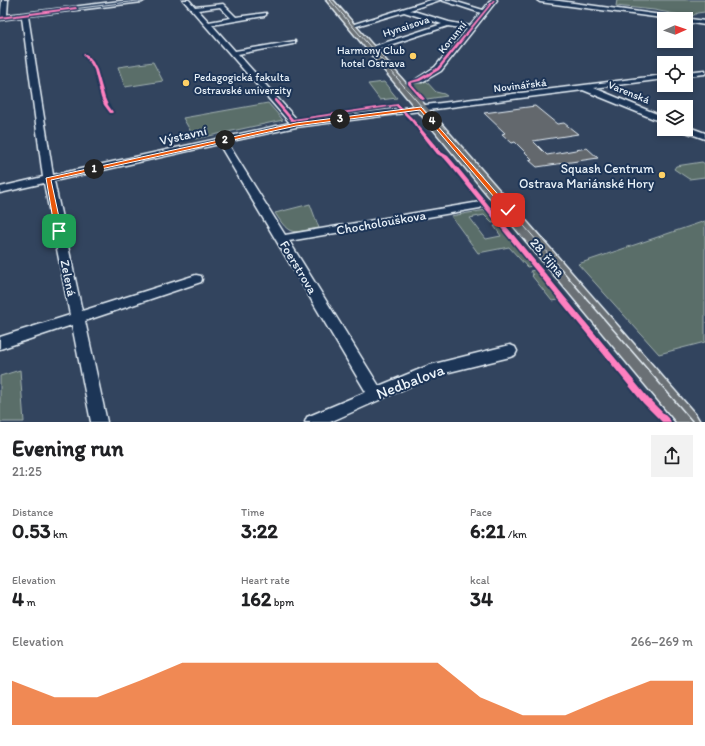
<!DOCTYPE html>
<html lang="en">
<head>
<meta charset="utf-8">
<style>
  :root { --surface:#fff; --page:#f2f2f2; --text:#202124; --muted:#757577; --accent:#ea580c }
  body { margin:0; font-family:Itim,sans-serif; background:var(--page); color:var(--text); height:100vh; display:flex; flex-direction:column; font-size:15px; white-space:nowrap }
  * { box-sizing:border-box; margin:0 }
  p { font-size:13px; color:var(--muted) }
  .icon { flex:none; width:22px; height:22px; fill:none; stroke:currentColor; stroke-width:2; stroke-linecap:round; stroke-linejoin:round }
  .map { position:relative; height:422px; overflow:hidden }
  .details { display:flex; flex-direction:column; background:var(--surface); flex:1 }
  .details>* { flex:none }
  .needle { width:26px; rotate:88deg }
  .controls { position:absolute; left:657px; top:12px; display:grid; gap:8px }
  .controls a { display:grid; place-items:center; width:36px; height:36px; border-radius:0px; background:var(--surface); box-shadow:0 2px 6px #0003; font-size:20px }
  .pin { position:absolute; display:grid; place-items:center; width:34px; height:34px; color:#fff; margin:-17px; border-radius:8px; box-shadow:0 2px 6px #0006 }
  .km { position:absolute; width:20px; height:20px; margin:-10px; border-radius:50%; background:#222; color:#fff; font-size:11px; line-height:20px; text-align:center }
  .round { display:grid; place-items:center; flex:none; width:42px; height:42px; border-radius:0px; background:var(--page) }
  .summary { display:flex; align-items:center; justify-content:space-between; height:68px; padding:0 12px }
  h1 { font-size:22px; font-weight:800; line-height:30px }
  .metrics { display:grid; grid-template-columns:repeat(3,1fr); gap:6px; height:68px; padding:4px 12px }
  .metrics div { display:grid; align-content:center }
  .metrics b { font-size:20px; font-weight:800 }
  .metrics small { font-size:11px; font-weight:400 }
  .metrics p { font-size:11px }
  .chart { height:112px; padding:8px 12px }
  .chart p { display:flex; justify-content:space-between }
  .chart svg { width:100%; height:72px; margin-top:4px; fill:var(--accent); opacity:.7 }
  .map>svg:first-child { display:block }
  .green { fill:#5a6e69; stroke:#a1b0b0 }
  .building { fill:#63676d; stroke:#e8f1f8 }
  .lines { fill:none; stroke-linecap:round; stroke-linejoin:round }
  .minor-casing { stroke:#e8f1f8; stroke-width:3 }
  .major-casing { stroke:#e8f1f8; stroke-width:3 }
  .minor { fill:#1d3557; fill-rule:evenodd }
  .major { fill:#6a7074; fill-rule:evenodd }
  .tram-far1 { stroke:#e8f1f8; stroke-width:1 }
  .tram { stroke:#e8f1f8; stroke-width:1.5 }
  .cycleway-casing { stroke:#1d3557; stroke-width:3 }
  .cycleway { fill:#ff80c0; fill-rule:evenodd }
  .route { fill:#ea580c; stroke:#fff }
  .poi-dot { fill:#ffd166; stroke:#1d3557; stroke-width:1.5 }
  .labels { text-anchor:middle; stroke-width:4; stroke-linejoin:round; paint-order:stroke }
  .far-street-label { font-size:11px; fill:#e8f1f8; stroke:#1d3557 }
  .far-poi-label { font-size:11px; fill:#e8f1f8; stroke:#1d3557; text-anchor:end }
  .street-label { font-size:13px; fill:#e8f1f8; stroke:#1d3557 }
  .poi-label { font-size:13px; fill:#e8f1f8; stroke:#1d3557; text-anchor:end }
  .near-street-label { font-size:16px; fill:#e8f1f8; stroke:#1d3557 }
</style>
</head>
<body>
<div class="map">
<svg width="705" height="422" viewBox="0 0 705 422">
  <rect width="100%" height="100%" fill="#32445e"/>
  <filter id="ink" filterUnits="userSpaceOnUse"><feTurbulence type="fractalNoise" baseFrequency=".025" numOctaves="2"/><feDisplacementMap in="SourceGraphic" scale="8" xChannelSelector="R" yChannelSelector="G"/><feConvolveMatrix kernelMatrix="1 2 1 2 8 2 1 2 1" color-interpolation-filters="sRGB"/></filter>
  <g filter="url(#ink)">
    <!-- green -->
    <path class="green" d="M 617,0 L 705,0 L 705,12 L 697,13 L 691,17 L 654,10 L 616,6 Z
      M 153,62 L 163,81 L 125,87 L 118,67 Z
      M 425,80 L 436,92 L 444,94 L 447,96 L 427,99 L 412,84 Z
      M 384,82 L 397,98 L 380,100 L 368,84 Z
      M 268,103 L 283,120 L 195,139 L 183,118 Z
      M 702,162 L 705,164 L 705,177 L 689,179 L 674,169 L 676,166 Z
      M 310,204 L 319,228 C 292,232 291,238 275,213 Z
      M 486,210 L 497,222 L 492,223 L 484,215 L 470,218 L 486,239 L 501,236 L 494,226 L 499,225 L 532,266 L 527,267 L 509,247 L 478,253 L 451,216 Z
      M 705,221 L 705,342 L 659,354 L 578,264 Z
      M 535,270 L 559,300 L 552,301 L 532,276 L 533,275 L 530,271 Z
      M 20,370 L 24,422 L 0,422 L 0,376 Z"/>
    <!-- building -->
    <path class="building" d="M 535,106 L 557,124 L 564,123 L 578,134 L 533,141 L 547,155 L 587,148 L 598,158 L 537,167 L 529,160 L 532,159 L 515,142 L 512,143 L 502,134 L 505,133 L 484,113 Z"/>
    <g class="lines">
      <defs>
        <path id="minor" d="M 2,0 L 8,0 L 7,15 L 129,0 L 145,0 L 142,2 L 28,16 L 53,175 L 290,123 L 183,0 L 189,0 L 195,7 L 223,4 L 236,17 L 266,13 L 266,15 L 264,16 L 212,25 L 235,51 L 295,41 L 295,43 L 293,44 L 238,54 L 298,121 L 664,75 L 664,79 L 594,88 L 664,117 L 664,123 L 583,90 L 296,127 L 227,142 L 285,235 L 480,202 L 485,205 L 480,208 L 289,241 L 379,386 L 430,365 L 510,345 L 515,347 L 517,351 L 515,355 L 510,357 L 433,376 L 330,422 L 305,422 L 307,417 L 366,392 L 219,144 L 54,181 L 82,311 L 196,275 L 201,276 L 202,279 L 201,282 L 85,321 L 107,422 L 91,422 L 72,325 L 0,349 L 0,337 L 70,315 L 44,183 L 0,193 L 0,187 L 43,177 L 22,17 L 0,20 ZM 220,7 L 231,18 L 209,22 L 198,10 Z
          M 431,0 L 440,0 L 410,10 L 449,22 L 470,26 L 481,13 L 441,0 L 450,0 L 483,10 L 491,0 L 497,0 L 441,71 L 422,82 L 416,82 L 415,80 L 435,67 L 467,29 L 448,26 L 371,51 L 368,49 L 369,48 L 442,24 L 404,12 L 353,27 L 348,26 Z
          M 537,0 L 552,0 L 705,21 L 705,25 L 686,22 L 686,19 L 670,19 L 540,2 Z
          M 705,70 L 705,74 L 686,76 L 686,72 Z
          M 686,126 L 705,133 L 705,139 L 683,131 L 682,129 L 686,129 Z"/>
        <path id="major" d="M 326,0 L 333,0 L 696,415 L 700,422 L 676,422 Z"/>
      </defs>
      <!-- minor casing -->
      <use href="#minor" class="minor-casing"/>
      <!-- major casing -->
      <use href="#major" class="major-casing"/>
      <!-- minor -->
      <use href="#minor" class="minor"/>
      <!-- major -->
      <use href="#major" class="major"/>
      <!-- tram-far1 -->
      <path class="tram-far1" d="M 330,0 L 562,270
        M 0,18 L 145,0"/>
      <!-- tram -->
      <path class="tram" d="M 561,269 L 693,422"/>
      <defs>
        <path id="cycleway" d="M 493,0 L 495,0 L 439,70 L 420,81 L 411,83 L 425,99 L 423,100 L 422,100 L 408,84 L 408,82 L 418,79 L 437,68 Z
          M 76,7 L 77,9 L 0,19 L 0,17 Z
          M 84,54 L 86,54 L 93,62 L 97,70 L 105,98 L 108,105 L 113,112 L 112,113 L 110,113 L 104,105 L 101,98 L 94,70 L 90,63 L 83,55 Z
          M 274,99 L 276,99 L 293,119 L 398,104 L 413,119 L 441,152 L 448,156 L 454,163 L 649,399 L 670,420 L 671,422 L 662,422 L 643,403 L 450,165 L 444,158 L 437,154 L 411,121 L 396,106 L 292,121 L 291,121 L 274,101 Z"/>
      </defs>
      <!-- cycleway casing -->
      <use href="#cycleway" class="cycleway-casing"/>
      <!-- cycleway -->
      <use href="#cycleway" class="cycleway"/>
    </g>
  </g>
  <!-- route -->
  <path class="route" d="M 421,107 L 510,208 L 510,211 L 506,211 L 420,110 L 296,126 L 51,180 L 62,231 L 59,233 L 55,231 L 46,178 L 296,123 Z"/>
  <!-- markers -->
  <g class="poi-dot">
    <circle cx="413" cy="56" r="4"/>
    <circle cx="186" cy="83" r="4"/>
    <circle cx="662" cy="175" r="4"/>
  </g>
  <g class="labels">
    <!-- far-street labels -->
    <g class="far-street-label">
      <text transform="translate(406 26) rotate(-18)" y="4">Hynaisova</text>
      <text transform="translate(452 37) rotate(-51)" y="4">Korunní</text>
      <text transform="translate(520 85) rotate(-7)" y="4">Novinářská</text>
      <text transform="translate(629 92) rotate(22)" y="4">Varenská</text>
    </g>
    <!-- far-poi labels -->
    <g class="far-poi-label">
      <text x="405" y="54">Harmony Club<tspan x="405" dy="13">hotel Ostrava</tspan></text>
      <text x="194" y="81" text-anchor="start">Pedagogická fakulta<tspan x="194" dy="13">Ostravské univerzity</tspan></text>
    </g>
    <!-- street labels -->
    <g class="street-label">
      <text transform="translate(183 135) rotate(-13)" y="5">Výstavní</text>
      <text transform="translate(381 222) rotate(-10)" y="5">Chocholouškova</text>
      <text transform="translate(548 257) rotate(50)" y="5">28. října</text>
      <text transform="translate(299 267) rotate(59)" y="5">Foerstrova</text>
      <text transform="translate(69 278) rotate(78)" y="5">Zelená</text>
    </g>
    <!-- poi labels -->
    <g class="poi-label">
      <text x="654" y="173">Squash Centrum<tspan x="654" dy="15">Ostrava Mariánské Hory</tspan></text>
    </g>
    <!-- near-street labels -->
    <g class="near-street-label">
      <text transform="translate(410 381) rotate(-21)" y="6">Nedbalova</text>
    </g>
  </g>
</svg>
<div class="controls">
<a><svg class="needle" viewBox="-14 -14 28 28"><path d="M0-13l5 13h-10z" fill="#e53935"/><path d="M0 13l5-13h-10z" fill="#757577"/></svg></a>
<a><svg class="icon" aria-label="locate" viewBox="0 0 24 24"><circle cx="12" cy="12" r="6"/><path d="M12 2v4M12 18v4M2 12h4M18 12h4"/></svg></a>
<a><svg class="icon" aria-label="layers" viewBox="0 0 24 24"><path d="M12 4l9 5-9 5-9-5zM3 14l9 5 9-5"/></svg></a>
</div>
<div class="pin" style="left:59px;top:231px;background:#1e9e55"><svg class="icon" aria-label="arrive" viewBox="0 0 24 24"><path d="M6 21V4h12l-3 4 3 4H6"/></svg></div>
<div class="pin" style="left:508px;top:210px;background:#d93025"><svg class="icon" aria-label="check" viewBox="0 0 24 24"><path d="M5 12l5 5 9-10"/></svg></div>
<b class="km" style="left:94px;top:169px">1</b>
<b class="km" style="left:225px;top:140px">2</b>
<b class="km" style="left:340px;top:119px">3</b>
<b class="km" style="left:432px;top:121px">4</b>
</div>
<section class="details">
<div class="summary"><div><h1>Evening run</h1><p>21:25</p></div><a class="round"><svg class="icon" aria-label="share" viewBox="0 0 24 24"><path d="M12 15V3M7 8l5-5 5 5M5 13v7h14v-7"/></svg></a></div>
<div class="metrics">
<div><p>Distance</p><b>0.53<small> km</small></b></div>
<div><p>Time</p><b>3:22</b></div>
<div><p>Pace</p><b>6:21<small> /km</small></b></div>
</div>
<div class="metrics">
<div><p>Elevation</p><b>4<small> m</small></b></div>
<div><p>Heart rate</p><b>162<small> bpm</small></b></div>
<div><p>kcal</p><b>34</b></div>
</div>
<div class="chart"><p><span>Elevation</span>266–269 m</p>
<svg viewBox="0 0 160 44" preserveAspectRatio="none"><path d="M0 44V17L10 27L20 27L30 17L40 6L50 6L60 6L70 6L80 6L90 6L100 6L110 27L120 38L130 38L140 27L150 17L160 17V44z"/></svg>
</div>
</section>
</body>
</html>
